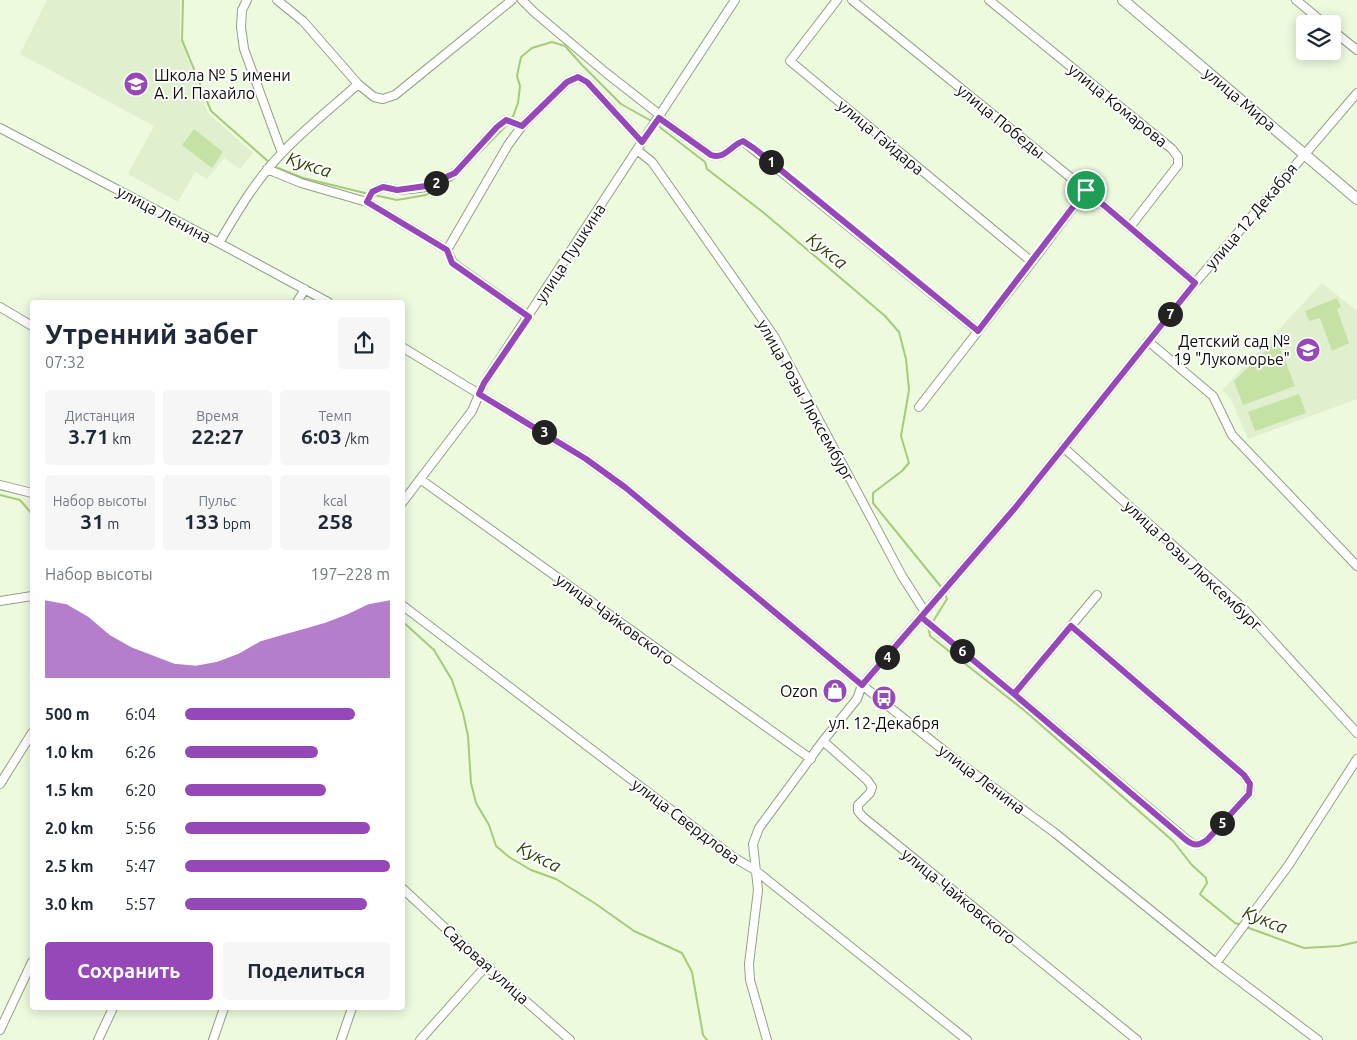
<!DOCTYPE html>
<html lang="ru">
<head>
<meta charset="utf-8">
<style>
  :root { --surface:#fff; --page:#f6f6f7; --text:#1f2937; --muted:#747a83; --accent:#9648b9 }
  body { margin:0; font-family:Ubuntu,sans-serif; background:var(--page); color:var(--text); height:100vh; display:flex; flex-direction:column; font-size:19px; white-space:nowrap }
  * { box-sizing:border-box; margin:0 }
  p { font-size:16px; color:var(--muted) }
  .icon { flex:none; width:28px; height:28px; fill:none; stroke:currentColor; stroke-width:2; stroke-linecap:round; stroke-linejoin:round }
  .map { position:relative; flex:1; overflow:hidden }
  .side { position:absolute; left:30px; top:300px; width:375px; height:710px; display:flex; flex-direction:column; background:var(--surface); border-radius:5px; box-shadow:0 2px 12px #0003 }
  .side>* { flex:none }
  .fabs { position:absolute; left:1296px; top:15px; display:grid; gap:10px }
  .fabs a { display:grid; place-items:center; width:45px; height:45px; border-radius:5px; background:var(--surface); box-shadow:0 2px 12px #0003; font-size:25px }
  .pin { position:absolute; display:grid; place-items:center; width:42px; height:42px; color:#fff; margin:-21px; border:2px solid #fff; border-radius:50%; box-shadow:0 1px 5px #0007 }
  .km { position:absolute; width:25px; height:25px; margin:-12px; border-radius:50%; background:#222; color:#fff; font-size:14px; line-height:25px; text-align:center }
  .round { display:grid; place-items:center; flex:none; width:52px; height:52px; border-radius:5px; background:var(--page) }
  .head { display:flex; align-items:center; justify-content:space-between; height:85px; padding:0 15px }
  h1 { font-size:28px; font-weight:700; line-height:38px }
  .metrics { display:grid; grid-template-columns:repeat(3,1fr); gap:8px; height:85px; padding:5px 15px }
  .metrics div { display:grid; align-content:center; border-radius:5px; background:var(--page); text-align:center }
  .metrics b { font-size:21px; font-weight:700 }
  .metrics small { font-size:14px; font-weight:400 }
  .metrics p { font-size:14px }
  .chart { height:140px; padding:10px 15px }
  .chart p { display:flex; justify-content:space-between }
  .chart svg { width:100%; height:90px; margin-top:5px; fill:var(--accent); opacity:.7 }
  .action { display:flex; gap:10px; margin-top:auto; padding:10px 15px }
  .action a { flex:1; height:58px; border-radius:5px; background:var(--accent); color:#fff; font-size:20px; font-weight:700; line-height:58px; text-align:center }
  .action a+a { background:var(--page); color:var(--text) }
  ul { padding:0 15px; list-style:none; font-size:16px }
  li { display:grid; grid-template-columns:80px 60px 1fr; align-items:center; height:38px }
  li i { height:12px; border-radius:6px; background:var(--accent) }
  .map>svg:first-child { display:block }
  .built { fill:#e0efcd }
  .green { fill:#c6e1a4 }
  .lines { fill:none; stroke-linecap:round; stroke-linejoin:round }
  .stream { stroke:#a7ca7a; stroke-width:2 }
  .minor-casing { stroke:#93a085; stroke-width:10 }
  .major-casing { stroke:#93a085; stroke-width:12 }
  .minor { stroke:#fff; stroke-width:8 }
  .major { stroke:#fff; stroke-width:10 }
  .route-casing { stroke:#fff; stroke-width:10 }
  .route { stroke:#9648b9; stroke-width:6 }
  .labels { text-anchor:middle; stroke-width:4; stroke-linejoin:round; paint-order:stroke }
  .poi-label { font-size:16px; fill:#0c1007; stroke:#fff; text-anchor:end }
  .street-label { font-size:16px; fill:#0c1007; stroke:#fff }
  .water-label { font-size:18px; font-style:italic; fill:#2d4206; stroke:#fff }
</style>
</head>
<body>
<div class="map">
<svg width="1357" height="1040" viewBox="0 0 1357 1040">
  <rect width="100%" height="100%" fill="#edfade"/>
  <!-- built -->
  <path class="built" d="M 47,0 L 180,0 L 180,38 L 208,113 L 253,153 L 240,169 L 224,158 L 207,179 L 195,172 L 178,202 L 128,174 L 154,126 L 20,54 Z
    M 1322,283 L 1357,311 L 1357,399 L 1248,439 L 1231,399 L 1222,390 Z"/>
  <!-- green -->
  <path class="green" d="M 194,129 L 223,152 L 212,168 L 182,145 Z
    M 1337,298 L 1341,307 L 1337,309 L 1349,343 L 1332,351 L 1320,318 L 1309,321 L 1305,311 Z
    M 1277,340 L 1295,386 L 1243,405 L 1234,381 Z
    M 1299,394 L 1306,413 L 1255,431 L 1248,412 Z"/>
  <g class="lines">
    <!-- stream -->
    <path class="stream" d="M 183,0 L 182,40 L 211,111 L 270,163
      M 512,119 L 518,103 L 520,86 L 517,76 L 521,57 L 532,48 L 552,42 L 565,46 L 582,65 L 621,104 L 653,122
      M 657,125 L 705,162 L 707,169 L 764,213 L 850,286 L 885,316 L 899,332 L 906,359 L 909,390 L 901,436 L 909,463 L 902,471 L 873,493 L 873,503 L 942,588
      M 273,166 L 303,178 L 369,194
      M 374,195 L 397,200 L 426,195 L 452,180 L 508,124
      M 0,495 L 20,500 L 32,514
      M 402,621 L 434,650 L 452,680 L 463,713 L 468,736 L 471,783 L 476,803 L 489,825 L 496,846 L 509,857 L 531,870 L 556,879 L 596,904 L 634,931 L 682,953 L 692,972 L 703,1035 L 707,1040
      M 932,623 L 947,599 L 945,594
      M 929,630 L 930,636 L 1025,711 L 1173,841 L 1191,864 L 1206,878 L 1207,883 L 1200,894 L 1202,896 L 1235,923 L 1242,925
      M 1246,927 L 1304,948 L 1339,946 L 1357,942"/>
    <defs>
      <path id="minor" d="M 247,0 L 242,10 L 241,27 L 244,49 L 282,153
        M 277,0 L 303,21 L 358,84 L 374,97 L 383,99 L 395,95 L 512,0
        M 522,0 L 534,12 L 605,72 L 660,115
        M 837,0 L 790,61 L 1032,262
        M 852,0 L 1086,190 L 1195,283
        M 989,0 L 1172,149 L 1178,157 L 1178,165 L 1130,227
        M 1296,0 L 1325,24
        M 1332,30 L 1357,50
        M 659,118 L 711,155 C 725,160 731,145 743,141 L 978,331
        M 0,128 L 219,243 L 328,302
        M 637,150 L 652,162 L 774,336 L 902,576 L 925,612
        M 267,169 L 301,183 L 367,202 L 447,250 L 453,263 L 529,317
        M 367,202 L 372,192 L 383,187 L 397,190 L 411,189 L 426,187 L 439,181 L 455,173 L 497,127 L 506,120 L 522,126
        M 219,243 C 237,212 256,180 281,154 C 304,129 333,107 358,84
        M 447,250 L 508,145 L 522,126 L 567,82 L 578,77 L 587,82 L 642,142
        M 297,302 L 305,289
        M 0,307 L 32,326
        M 1148,341 L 1213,396 L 1232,435 L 1357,566
        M 402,347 L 586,459 L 626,488 L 862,685 L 957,761 L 1055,833 L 1216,963 L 1318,1040
        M 919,407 L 1032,262 L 1086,190
        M 1063,447 L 1243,608 L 1357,733
        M 420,479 L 811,759
        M 0,485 L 32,493
        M 402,503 L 472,411 L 484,383 L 735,0
        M 0,601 L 32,596
        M 402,605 L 733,857 L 755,870 L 967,1040
        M 921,617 L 1014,694 L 1186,839 C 1194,846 1198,846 1207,840 L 1249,794 L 1250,784 L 1244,775 L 1071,626
        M 1014,694 L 1097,595
        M 823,741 L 867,780 L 872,787 L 870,793 L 858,805 L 858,811 L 863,817 L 1137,1040
        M 0,784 L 32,733
        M 402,888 L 486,966 L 570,1040
        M 1216,963 L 1288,866 L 1357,759
        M 0,1030 L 32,962
        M 98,1040 L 113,1008
        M 213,1040 L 224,1008
        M 341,1040 L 352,1008
        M 420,1040 L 486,966
        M 767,1040 L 750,980 L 749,964 L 758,890 L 753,844 L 759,828 L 823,741 L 857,699 L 862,685 L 1015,508 L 1195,283 L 1357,93"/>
      <path id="major" d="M 1123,0 L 1357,199"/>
    </defs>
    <!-- minor casing -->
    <use href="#minor" class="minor-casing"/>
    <!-- major casing -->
    <use href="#major" class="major-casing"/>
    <!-- minor -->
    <use href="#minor" class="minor"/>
    <!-- major -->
    <use href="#major" class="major"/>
  </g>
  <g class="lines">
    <defs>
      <path id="route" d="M 1086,190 L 978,331 L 755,149 L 743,141 C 731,145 725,160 711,155 L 659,118 L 642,142 L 587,82 L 578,77 L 567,82 L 522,126 L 506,120 L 497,127 L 455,173 L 426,186 L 397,190 L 383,187 L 376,190 L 372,192 L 367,202 L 447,250 L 452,263 L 529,317 L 484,383 L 479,394 L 586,459 L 626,488 L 862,685 L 921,617 L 1014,694 L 1186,840 C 1194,846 1198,846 1207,840 L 1249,794 L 1250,784 L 1244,775 L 1071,626 L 1014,694 L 931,625 L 921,617 L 1015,508 L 1195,283 L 1086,190"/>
    </defs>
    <!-- route casing -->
    <use href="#route" class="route-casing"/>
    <!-- route -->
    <use href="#route" class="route"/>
  </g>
  <!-- icons -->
  <defs>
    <symbol id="school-disc" viewBox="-11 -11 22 22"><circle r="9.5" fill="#9648b9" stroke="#fff"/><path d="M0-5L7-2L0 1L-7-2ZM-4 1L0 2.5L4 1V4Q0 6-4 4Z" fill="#fff"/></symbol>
    <symbol id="shop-disc" viewBox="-11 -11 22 22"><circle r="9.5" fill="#9648b9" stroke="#fff"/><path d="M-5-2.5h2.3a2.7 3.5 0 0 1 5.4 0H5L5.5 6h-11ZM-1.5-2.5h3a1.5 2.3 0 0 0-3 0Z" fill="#fff"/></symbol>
    <symbol id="bus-disc" viewBox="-11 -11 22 22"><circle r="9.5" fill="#9648b9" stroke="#fff"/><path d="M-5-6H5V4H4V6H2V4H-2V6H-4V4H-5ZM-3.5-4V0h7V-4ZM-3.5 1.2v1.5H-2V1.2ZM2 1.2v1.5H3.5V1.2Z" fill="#fff"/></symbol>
  </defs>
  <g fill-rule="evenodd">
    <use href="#school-disc" x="122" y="70" width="28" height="28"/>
    <use href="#school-disc" x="1294" y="336" width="28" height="28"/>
    <use href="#shop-disc" x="821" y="677" width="28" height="28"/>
    <use href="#bus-disc" x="870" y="684" width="28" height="28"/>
  </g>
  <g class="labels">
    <!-- poi labels -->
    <g class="poi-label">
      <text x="154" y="81" text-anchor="start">Школа № 5 имени<tspan x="154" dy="18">А. И. Пахайло</tspan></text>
      <text x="1290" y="347">Детский сад №<tspan x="1290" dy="18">19 "Лукоморье"</tspan></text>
      <text x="818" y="697">Ozon</text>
      <text x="884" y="729" text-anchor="middle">ул. 12-Декабря</text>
    </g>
    <!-- street labels -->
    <g class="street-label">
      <text transform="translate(1240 99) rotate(40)" y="6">улица Мира</text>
      <text transform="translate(1118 105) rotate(39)" y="6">улица Комарова</text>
      <text transform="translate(1001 121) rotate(39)" y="6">улица Победы</text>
      <text transform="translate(881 137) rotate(40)" y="6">улица Гайдара</text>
      <text transform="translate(164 214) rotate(28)" y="6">улица Ленина</text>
      <text transform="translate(1251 216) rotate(-50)" y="6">улица 12 Декабря</text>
      <text transform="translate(570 253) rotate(-57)" y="6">улица Пушкина</text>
      <text transform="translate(806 400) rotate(61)" y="6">улица Розы Люксембург</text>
      <text transform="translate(1193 565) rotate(43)" y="6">улица Розы Люксембург</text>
      <text transform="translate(615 619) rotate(36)" y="6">улица Чайковского</text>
      <text transform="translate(982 779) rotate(37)" y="6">улица Ленина</text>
      <text transform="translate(686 821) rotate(37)" y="6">улица Свердлова</text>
      <text transform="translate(959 896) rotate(39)" y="6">улица Чайковского</text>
      <text transform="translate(486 964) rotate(42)" y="6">Садовая улица</text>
    </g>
    <!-- water labels -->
    <g class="water-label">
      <text transform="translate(309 165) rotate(18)" y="6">Кукса</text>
      <text transform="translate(827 251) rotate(39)" y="6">Кукса</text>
      <text transform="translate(539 857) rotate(27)" y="6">Кукса</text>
      <text transform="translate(1265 920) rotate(22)" y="6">Кукса</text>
    </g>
  </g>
</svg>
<div class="fabs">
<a><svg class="icon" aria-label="layers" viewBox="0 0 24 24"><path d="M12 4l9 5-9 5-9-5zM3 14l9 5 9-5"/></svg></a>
</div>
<div class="pin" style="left:1086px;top:190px;background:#1e9e55"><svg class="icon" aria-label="arrive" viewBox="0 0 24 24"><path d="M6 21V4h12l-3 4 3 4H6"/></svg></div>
<b class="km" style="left:771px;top:162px">1</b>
<b class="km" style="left:436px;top:183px">2</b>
<b class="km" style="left:544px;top:432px">3</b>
<b class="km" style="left:887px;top:657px">4</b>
<b class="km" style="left:1222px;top:823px">5</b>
<b class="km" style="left:962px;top:651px">6</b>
<b class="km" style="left:1170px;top:314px">7</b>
<section class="side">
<div class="head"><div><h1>Утренний забег</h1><p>07:32</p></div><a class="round"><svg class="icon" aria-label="share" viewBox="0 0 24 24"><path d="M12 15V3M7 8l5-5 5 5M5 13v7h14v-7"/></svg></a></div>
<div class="metrics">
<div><p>Дистанция</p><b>3.71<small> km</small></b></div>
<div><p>Время</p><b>22:27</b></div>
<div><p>Темп</p><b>6:03<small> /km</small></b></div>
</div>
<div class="metrics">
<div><p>Набор высоты</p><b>31<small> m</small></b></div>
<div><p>Пульс</p><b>133<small> bpm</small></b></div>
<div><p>kcal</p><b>258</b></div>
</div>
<div class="chart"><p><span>Набор высоты</span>197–228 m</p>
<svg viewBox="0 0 160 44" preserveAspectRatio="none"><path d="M0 44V6L10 8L20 14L30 23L40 29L50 33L60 37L70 38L80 36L90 32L100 26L110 23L120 20L130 17L140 13L150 8L160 6V44z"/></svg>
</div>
<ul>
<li><b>500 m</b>6:04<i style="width:83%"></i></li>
<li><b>1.0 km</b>6:26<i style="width:65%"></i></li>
<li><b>1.5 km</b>6:20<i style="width:69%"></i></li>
<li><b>2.0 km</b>5:56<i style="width:90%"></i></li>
<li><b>2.5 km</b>5:47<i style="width:100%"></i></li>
<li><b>3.0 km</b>5:57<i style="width:89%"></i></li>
</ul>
<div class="action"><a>Сохранить</a><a>Поделиться</a></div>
</section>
</div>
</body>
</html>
